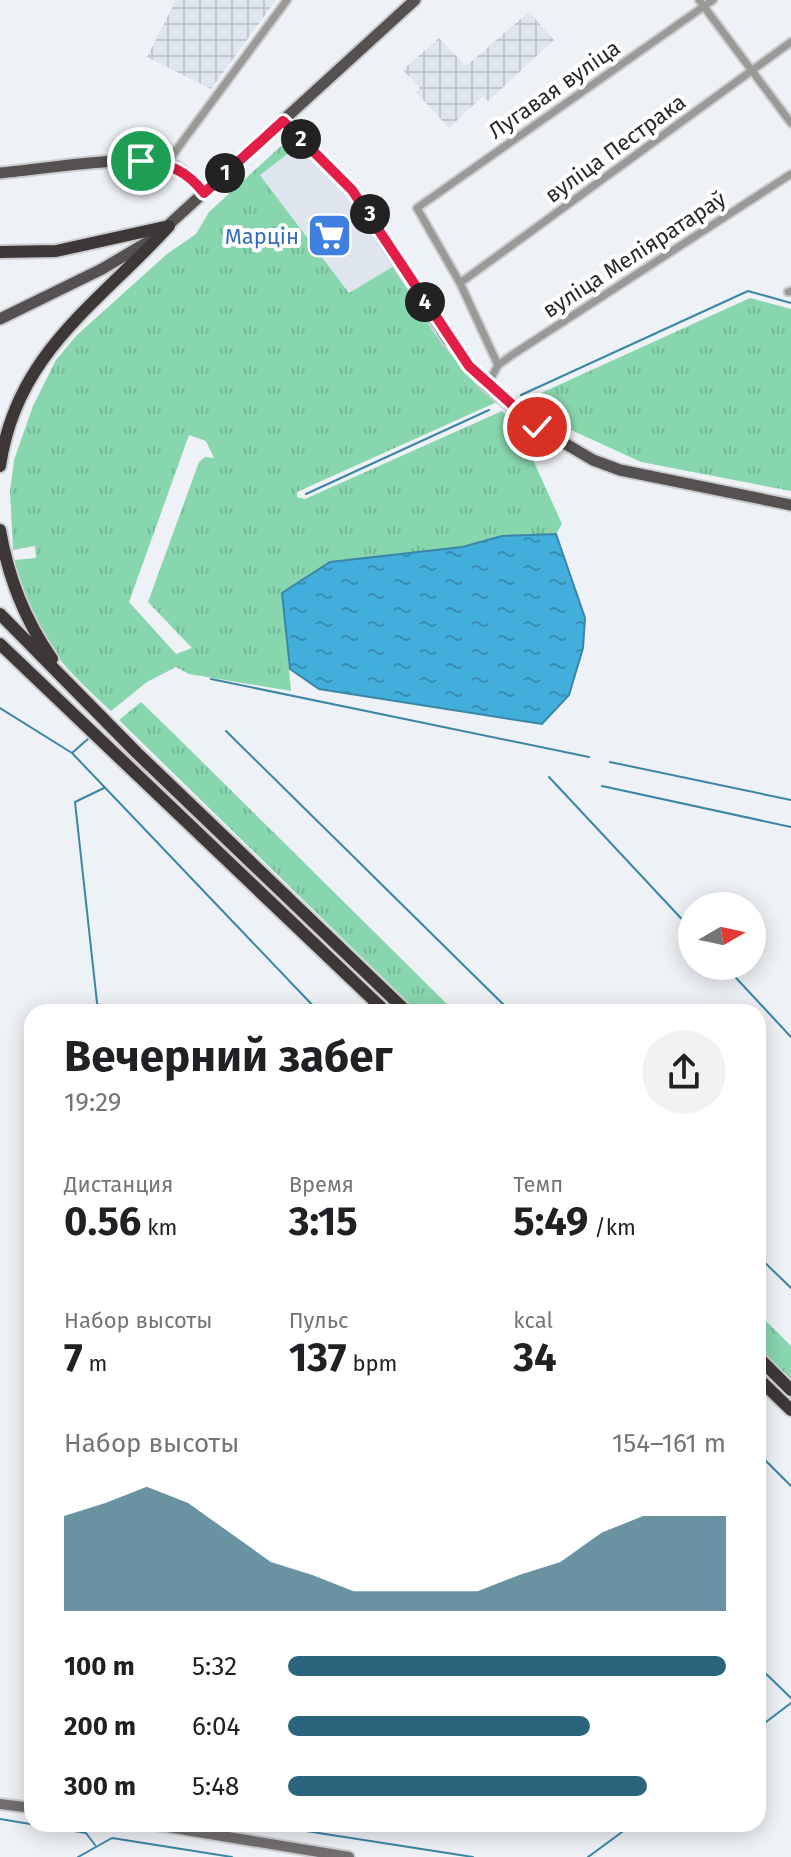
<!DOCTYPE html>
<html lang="ru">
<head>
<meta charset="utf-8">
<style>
  :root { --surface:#fff; --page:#f2f2f2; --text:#202124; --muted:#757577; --accent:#2b647d }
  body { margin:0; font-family:"Fira Sans",sans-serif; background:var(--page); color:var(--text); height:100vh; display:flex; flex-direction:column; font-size:30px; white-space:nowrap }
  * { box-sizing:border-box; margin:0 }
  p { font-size:26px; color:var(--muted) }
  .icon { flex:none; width:44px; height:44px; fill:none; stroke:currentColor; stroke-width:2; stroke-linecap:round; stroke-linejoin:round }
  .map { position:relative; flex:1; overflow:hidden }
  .sheet { position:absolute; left:24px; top:1004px; width:742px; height:828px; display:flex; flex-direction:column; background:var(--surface); border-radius:24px; box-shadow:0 4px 20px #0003 }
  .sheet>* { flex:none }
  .needle { width:52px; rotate:81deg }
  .buttons { position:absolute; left:678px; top:892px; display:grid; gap:16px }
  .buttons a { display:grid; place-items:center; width:88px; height:88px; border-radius:50%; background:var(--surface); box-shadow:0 4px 20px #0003; font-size:40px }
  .pin { position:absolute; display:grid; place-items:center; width:68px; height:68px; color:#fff; margin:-34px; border:4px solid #fff; border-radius:50%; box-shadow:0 2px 8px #0007 }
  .km { position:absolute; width:40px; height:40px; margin:-20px; border-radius:50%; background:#222; color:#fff; font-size:22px; line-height:40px; text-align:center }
  .round { display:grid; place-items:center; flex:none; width:84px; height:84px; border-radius:42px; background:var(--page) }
  .headline { display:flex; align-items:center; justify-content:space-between; height:136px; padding:0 40px }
  h1 { font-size:44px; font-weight:700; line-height:60px }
  .figures { display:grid; grid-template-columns:repeat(3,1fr); gap:12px; height:136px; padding:8px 40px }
  .figures div { display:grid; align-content:center }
  .figures b { font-size:40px; font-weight:700 }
  .figures small { font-size:22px; font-weight:400 }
  .figures p { font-size:22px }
  .chart { height:224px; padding:16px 40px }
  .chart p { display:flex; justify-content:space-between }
  .chart svg { width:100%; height:144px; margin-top:8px; fill:var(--accent); opacity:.7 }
  ul { padding:0 40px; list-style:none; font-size:26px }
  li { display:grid; grid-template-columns:128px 96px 1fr; align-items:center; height:60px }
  li i { height:20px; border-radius:10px; background:var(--accent) }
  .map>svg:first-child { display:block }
  .built { fill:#dee5ef }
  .industrial { fill:url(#industrial-grid) }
  .grass { fill:url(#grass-tufts); fill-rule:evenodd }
  .water { fill:url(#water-ripples); stroke:#3a86a6; stroke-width:2 }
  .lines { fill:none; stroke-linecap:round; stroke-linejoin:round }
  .stream { stroke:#3a86a6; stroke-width:2 }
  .street-casing { stroke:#cbcdd1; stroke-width:11 }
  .secondary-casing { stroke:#cbcdd1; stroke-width:14 }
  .primary-casing { stroke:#cbcdd1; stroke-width:15 }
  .highway-casing { stroke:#cbcdd1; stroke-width:16 }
  .street { stroke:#9b9898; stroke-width:7 }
  .secondary { stroke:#716e6d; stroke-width:10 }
  .primary { stroke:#555150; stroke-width:11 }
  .highway { stroke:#3d3837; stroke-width:12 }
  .route-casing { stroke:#fff; stroke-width:16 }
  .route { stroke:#e11d48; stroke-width:10 }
  .labels { text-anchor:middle; stroke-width:8; stroke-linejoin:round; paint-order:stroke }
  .street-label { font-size:22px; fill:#292a2b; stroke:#fefeff }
  .shop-label { font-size:22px; fill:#366cbe; stroke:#fefeff; text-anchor:end }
</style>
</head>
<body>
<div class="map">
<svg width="791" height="1857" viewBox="0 0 791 1857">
  <defs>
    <pattern id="industrial-grid" width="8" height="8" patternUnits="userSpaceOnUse" patternTransform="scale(2)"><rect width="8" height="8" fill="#dee5ef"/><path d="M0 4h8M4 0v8" fill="none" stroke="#bec5cd"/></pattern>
    <pattern id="grass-tufts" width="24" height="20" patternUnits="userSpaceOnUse" patternTransform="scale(2)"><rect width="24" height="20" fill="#88d6ae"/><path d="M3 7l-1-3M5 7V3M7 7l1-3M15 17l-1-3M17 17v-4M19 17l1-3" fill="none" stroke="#75b896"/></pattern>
    <pattern id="water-ripples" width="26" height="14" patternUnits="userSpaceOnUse" patternTransform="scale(2)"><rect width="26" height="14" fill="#42aedb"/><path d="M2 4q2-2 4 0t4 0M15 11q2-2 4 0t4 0" fill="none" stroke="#378eb2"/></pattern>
  </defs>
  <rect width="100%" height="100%" fill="#eef1f5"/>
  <!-- built -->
  <path class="built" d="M 295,148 L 304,151 L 363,214 L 394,266 L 349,293 L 260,174 Z"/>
  <!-- industrial -->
  <path class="industrial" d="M 176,0 L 276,0 L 211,89 L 147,57 Z
    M 529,12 L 554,40 L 488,101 L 483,96 L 449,128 L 416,92 L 420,88 L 403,70 L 439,38 L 466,66 Z"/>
  <!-- grass -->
  <path class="grass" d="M 281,146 L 295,148 L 260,175 L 349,293 L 394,266 L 434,333 L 497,402 L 297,492 L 297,497 L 305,499 L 502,411 L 519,429 L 562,524 L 556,534 L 502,536 L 282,593 L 291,691 L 189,674 L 176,667 L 147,682 L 111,711 C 56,660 33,636 14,560 L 36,558 L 35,546 L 13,550 L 10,492 L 14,460 L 33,406 L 56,360 L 77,335 L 167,254 L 196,234 L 209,212 ZM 189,435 L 206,441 L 214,458 L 205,457 L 199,462 L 148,602 L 192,648 L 176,654 L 129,602 Z
    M 750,298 L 791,309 L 791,491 L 641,462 L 569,429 L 530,403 L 530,398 Z
    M 141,702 L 169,729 L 455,1012 L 418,1012 L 119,720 Z
    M 758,1313 L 791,1346 L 791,1383 L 758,1349 Z"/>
  <!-- water -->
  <path class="water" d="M 556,534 L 585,618 L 583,648 L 569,695 L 542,724 L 319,689 L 290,669 L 282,593 L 330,562 L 462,547 L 502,536 Z"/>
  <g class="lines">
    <!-- stream -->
    <path class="stream" d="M 521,395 L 748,291 L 791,303
      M 306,494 L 489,410
      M 211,679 L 589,757
      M 0,708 L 72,753 L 319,1012
      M 226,731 L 511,1012
      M 72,753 L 89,738
      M 610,762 L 791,800
      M 549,777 L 692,930
      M 602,786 L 791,827
      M 725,966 L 791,1037
      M 98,1012 L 75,802 L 104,788
      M 758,1256 L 791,1288
      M 758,1453 L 791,1486
      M 758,1666 L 791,1698
      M 758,1728 L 791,1703
      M 0,1819 L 30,1824
      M 32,1824 L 86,1833 L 95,1845
      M 261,1824 L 473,1857
      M 78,1857 L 112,1838 L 232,1857
      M 588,1857 L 633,1824"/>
    <defs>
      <path id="street" d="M 699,0 L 791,123
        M 166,164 L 287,0
        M 460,283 L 791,42
        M 788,292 L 791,291
        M 498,365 L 460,283 L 417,208 L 713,0
        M 487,386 L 498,365 L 515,353 L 791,174"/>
      <path id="secondary" d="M 0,1804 L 32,1808
        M 150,1824 L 349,1857"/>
      <path id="primary" d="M 283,121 L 352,190 L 448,340 L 487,386 L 537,427 L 593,460 L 620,470 L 791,505
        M 0,173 C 43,169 125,155 164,163 C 182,167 193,179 204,193
        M 164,229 L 415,0
        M 0,319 L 102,269 L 151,240"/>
      <path id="highway" d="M 0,252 L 56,251 L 169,226
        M 0,466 C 16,353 98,304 169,226
        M 0,530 C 8,577 25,620 52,659
        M 0,614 L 137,753 L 407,1012
        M 0,644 L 386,1012
        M 758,1357 L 791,1390
        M 758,1378 L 791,1410"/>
    </defs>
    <!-- street casing -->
    <use href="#street" class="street-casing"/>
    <!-- secondary casing -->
    <use href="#secondary" class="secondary-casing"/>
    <!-- primary casing -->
    <use href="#primary" class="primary-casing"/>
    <!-- highway casing -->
    <use href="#highway" class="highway-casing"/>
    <!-- street -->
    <use href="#street" class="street"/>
    <!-- secondary -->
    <use href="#secondary" class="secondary"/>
    <!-- primary -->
    <use href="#primary" class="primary"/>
    <!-- highway -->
    <use href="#highway" class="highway"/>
  </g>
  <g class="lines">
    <defs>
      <path id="route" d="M 141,161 C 170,164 186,170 204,193 L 283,121 L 352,190 L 469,366 L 537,427"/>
    </defs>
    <!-- route casing -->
    <use href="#route" class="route-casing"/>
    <!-- route -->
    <use href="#route" class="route"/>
  </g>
  <!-- icons -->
  <defs>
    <symbol id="supermarket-square" viewBox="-11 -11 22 22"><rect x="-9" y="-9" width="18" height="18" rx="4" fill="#3f7fe0" stroke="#fefeff"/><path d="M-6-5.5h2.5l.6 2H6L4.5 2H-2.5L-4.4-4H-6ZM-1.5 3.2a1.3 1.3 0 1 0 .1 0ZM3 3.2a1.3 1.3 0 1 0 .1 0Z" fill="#fff"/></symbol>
  </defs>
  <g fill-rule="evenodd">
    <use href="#supermarket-square" x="304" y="210" width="51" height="51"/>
  </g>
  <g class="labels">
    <!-- street labels -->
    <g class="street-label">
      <text transform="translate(554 89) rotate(-35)" y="8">Лугавая вуліца</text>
      <text transform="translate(615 148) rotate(-36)" y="8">вуліца Пестрака</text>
      <text transform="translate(634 254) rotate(-33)" y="8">вуліца Меліяратараў</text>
    </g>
    <!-- shop labels -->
    <g class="shop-label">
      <text x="299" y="244">Марцін</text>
    </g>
  </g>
</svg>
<div class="buttons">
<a><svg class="needle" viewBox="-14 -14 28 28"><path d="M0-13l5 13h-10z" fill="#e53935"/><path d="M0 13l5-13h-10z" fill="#757577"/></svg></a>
</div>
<div class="pin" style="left:141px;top:161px;background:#1e9e55"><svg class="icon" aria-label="arrive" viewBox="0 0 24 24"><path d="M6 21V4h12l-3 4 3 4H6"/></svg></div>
<div class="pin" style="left:537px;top:427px;background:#d93025"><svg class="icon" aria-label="check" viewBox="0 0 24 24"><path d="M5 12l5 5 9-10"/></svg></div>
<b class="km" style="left:225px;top:173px">1</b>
<b class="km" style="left:301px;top:139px">2</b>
<b class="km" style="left:370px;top:214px">3</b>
<b class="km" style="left:425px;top:302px">4</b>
<section class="sheet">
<div class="headline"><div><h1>Вечерний забег</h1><p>19:29</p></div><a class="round"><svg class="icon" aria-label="share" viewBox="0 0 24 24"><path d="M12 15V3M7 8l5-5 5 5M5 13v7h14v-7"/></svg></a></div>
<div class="figures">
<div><p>Дистанция</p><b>0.56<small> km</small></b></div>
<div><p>Время</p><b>3:15</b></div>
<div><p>Темп</p><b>5:49<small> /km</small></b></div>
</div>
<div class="figures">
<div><p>Набор высоты</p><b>7<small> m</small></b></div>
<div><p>Пульс</p><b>137<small> bpm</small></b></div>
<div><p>kcal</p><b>34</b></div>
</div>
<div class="chart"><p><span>Набор высоты</span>154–161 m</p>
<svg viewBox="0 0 160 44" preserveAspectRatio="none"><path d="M0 44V15L10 11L20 6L30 11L40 20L50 29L60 33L70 38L80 38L90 38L100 38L110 33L120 29L130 20L140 15L150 15L160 15V44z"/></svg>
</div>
<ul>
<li><b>100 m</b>5:32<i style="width:100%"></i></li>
<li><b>200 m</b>6:04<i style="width:69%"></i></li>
<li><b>300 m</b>5:48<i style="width:82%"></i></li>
</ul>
</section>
</div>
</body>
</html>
